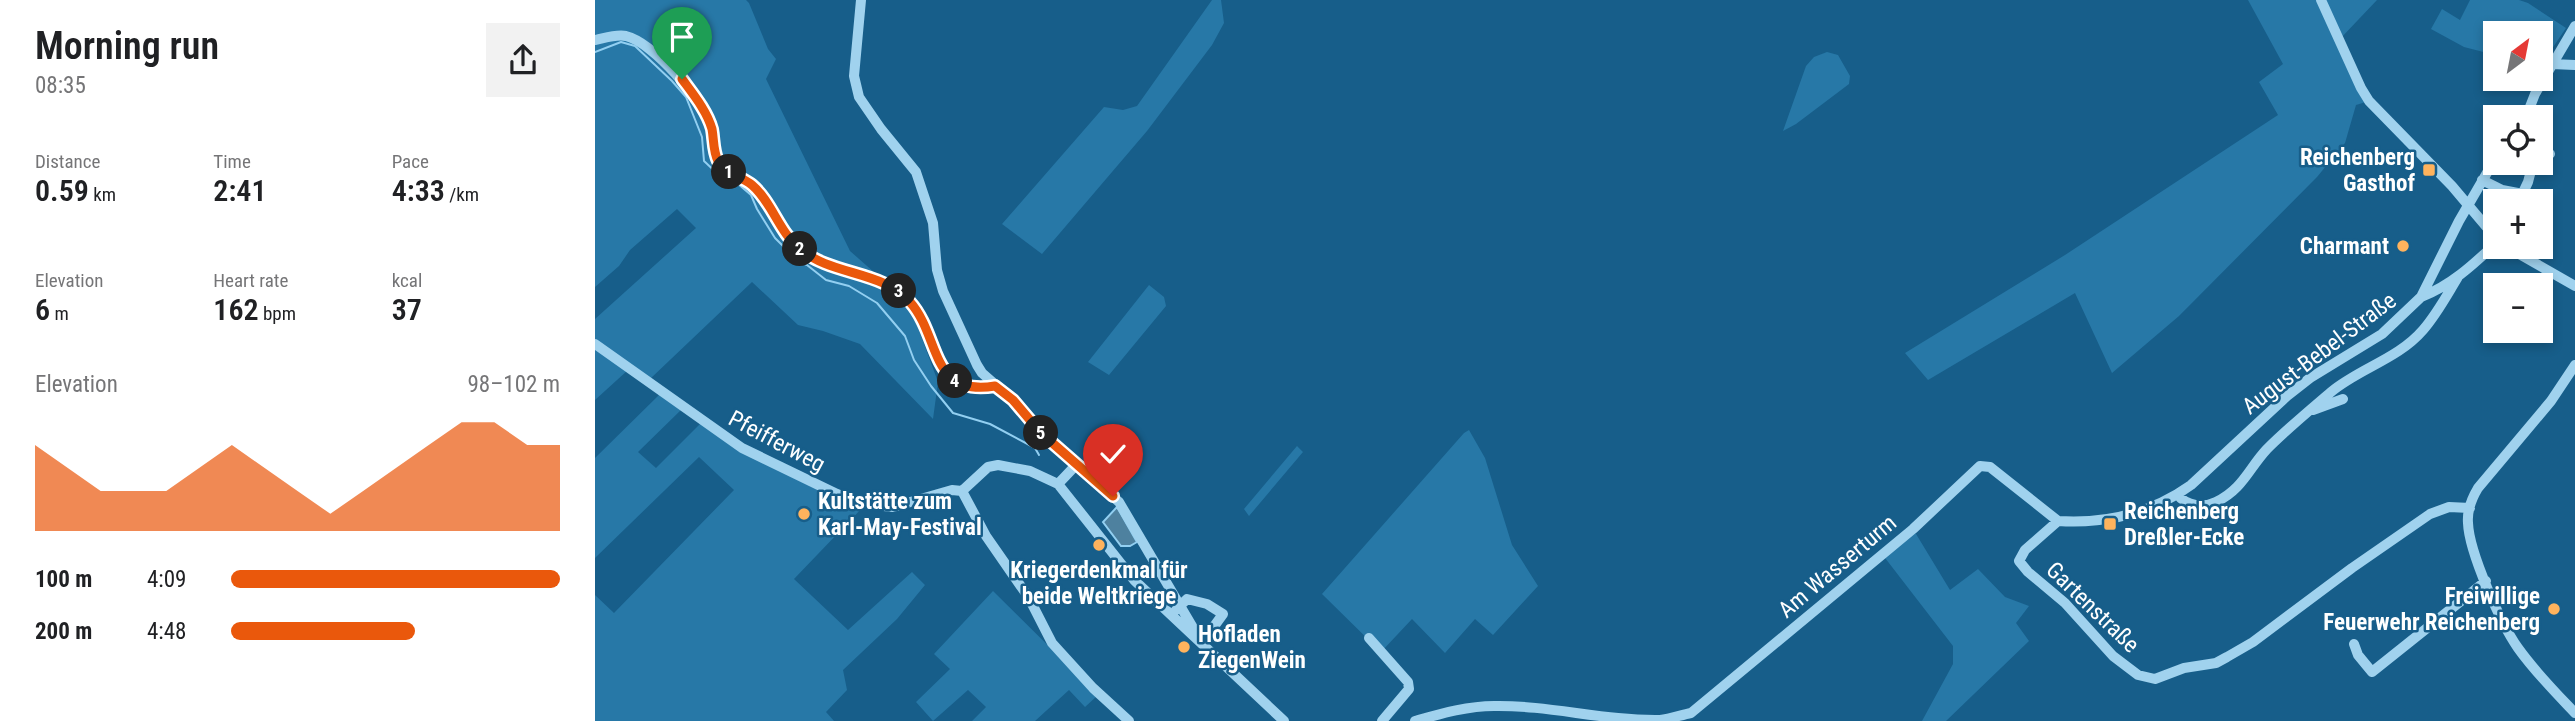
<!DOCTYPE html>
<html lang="en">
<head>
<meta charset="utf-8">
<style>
  :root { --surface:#fff; --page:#f2f2f2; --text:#202124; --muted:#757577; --accent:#ea580c }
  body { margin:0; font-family:"Roboto Condensed",sans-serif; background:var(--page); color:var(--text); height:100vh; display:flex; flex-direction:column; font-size:26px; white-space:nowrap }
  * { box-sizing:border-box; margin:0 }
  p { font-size:23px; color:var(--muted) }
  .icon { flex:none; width:38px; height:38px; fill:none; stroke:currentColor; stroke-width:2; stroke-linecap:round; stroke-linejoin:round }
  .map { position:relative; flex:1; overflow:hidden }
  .sheet { display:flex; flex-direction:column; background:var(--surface); width:595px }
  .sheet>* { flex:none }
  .needle { width:46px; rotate:32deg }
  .controls { position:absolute; left:1888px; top:21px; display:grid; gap:14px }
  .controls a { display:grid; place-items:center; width:70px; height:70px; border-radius:0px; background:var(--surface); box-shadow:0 4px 10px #0003; font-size:35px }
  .pin { position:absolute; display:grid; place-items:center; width:60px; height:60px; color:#fff; margin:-72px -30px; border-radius:50% 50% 50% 0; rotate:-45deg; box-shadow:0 0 7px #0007 }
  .pin .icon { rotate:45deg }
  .km { position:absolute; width:35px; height:35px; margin:-18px; border-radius:50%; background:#222; color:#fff; font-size:19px; line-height:35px; text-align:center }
  .round { display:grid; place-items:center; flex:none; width:74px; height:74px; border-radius:0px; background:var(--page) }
  .summary { display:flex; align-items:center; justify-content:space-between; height:119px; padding:0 35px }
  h1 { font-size:38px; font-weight:600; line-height:52px }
  .stats { display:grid; grid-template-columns:repeat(3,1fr); gap:10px; height:119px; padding:7px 35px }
  .stats div { display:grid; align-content:center }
  .stats b { font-size:30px; font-weight:600 }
  .stats small { font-size:19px; font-weight:400 }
  .stats p { font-size:19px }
  .chart { height:196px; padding:14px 35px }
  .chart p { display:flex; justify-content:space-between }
  .chart svg { width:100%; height:126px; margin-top:7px; fill:var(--accent); opacity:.7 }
  ul { padding:0 35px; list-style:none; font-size:23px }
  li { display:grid; grid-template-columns:112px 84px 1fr; align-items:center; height:52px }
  li i { height:18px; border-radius:9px; background:var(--accent) }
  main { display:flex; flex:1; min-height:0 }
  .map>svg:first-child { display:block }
  .green { fill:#2778a7 }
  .water { fill:#4e819f; stroke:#92cff1; stroke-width:2 }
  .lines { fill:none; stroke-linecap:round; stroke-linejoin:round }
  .stream { stroke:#92cff1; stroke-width:2 }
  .minor { stroke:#a0d2ee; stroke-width:10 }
  .route-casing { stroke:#fff; stroke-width:14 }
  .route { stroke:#ea580c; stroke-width:9 }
  .poi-dot { fill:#ffb35d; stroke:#175e8a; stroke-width:2.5 }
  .labels { text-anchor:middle; stroke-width:5; stroke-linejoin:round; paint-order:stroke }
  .poi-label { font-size:23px; font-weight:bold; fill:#fff; stroke:#175e8a; text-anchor:end }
  .street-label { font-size:23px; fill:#fff; stroke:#175e8a }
</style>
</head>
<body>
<main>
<section class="sheet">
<div class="summary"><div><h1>Morning run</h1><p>08:35</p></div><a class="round"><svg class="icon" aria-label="share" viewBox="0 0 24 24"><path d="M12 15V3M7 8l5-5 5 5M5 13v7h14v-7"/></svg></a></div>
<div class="stats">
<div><p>Distance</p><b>0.59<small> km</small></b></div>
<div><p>Time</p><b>2:41</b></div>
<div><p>Pace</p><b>4:33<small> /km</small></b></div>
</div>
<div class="stats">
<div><p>Elevation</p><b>6<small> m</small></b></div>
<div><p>Heart rate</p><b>162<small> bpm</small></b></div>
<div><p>kcal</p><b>37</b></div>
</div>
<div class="chart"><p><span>Elevation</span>98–102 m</p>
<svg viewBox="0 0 160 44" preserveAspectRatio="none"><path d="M0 44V14L10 22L20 30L30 30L40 30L50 22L60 14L70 22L80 30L90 38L100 30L110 22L120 14L130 6L140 6L150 14L160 14V44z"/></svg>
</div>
<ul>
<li><b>100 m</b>4:09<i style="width:100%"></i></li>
<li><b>200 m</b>4:48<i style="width:56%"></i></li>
</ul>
</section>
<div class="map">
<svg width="1980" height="721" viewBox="0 0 1980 721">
  <rect width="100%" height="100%" fill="#175e8a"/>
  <!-- green -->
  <path class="green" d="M 0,0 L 151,0 L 154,3 L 173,49 L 181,59 L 171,79 L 255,251 L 314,303 L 343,382 L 338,419 L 265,344 L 228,331 L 203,325 L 157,282 L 55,379 L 33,370 L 0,400 L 0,319 L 101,228 L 82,209 L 35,250 L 24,266 L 0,287 Z
    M 617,0 L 626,0 L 629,23 L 617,45 L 552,131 L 447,254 L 407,224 L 509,107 L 528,110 L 542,106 Z
    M 1653,0 L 1782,0 L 1744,40 L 1774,101 L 1761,105 L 1750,143 L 1722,177 L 1584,316 L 1517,373 L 1480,293 L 1333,380 L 1310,353 L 1470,255 L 1683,115 L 1664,82 L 1688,64 Z
    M 1875,0 L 1924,0 L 1933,3 L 1971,28 L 1946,65 L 1946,33 L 1900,33 L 1900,55 L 1869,47 L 1836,29 L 1847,9 L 1865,20 Z
    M 1232,52 L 1243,55 L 1255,76 L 1254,84 L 1201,124 L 1188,131 L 1211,66 L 1219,57 Z
    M 554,285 L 569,297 L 571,306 L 514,375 L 493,362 Z
    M 65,394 L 87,409 L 43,452 L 61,468 L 106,423 L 269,506 L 199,579 L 253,630 L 317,572 L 330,585 L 302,619 L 248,670 L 252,690 L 231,712 L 239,721 L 0,721 L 0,595 L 19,613 L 139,490 L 104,457 L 0,558 L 0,458 Z
    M 874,430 L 890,458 L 917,545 L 943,586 L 898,635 L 880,619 L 850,653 L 817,619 L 786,652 L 727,594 L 869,433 Z
    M 702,446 L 708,452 L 654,516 L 649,509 Z
    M 1318,529 L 1355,590 L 1383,569 L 1410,597 L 1434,606 L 1421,623 L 1434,641 L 1351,721 L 1327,721 L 1358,664 L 1358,646 L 1287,554 Z
    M 398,591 L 503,695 L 490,707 L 474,690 L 440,721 L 377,721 L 391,707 L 373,690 L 338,721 L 321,702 L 355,669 L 339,654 Z"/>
  <!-- water -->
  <path class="water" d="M 522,507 L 542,542 L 535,546 L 526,546 L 508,522 Z"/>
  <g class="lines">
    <!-- stream -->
    <path class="stream" d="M 0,52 L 26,42 L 40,46 L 77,81 L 91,97 L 107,137 L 109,161 L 127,178 L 142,183 L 156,195 L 162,209 L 180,238 L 203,261 L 212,265 L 231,280 L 254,286 L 282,303 L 310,336 L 319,360 L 336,386 L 358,413 L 395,424 L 440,448 L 444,455"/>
    <!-- minor -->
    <path class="minor" d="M 266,0 L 259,76 L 264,97 L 286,129 L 321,172 L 338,223 L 342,270 L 348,291 L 382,365 L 387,373 L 418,400 L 446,433 L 524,502 L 607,643
      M 1726,0 L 1766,88 L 1774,101 L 1857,186 L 1900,237
      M 0,40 C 10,38 21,34 31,36 C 59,43 108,101 116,127 C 120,140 117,157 127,168 C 135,177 150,178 159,187 C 181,210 190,242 220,259 C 250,277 292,274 315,302 C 345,338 335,397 400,385
      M 1957,64 L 1980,65
      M 1931,117 L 1940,94 L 1980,26
      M 1946,155 L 1955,154
      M 1887,180 L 1907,190 L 1928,194
      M 1924,201 L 1933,182 L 1938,163
      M 1912,247 L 1980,286
      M 1826,297 C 1855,286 1878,265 1900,244
      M 0,344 L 147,448 L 242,494 L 270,504 L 298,507 L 357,490 L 367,491
      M 1980,365 L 1956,401 L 1883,488 C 1877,498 1872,511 1873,523 C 1874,552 1906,624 1923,648 C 1940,672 1960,692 1980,713
      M 1718,410 L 1748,399
      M 463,484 L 482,464
      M 367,491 L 393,467 L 403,465 L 435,471 L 463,484 L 539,580 L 689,721
      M 367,491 L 391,536 L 434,598 L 457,643 L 498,688 L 534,721
      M 1583,495 C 1591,506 1609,508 1621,502 C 1648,489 1654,468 1672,449 C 1692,429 1715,410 1736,392 C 1765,368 1803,359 1828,330 C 1842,314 1852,295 1863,277
      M 1875,508 L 1854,507 L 1835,514 L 1757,568 L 1658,642 L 1632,657 L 1621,663 L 1589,668 L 1560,679 L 1543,675 L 1518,656 L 1470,603 L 1433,572 L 1424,561 L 1430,550 L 1463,521 C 1511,524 1557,513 1596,485 L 1692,396 L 1715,378 L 1787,334 L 1826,297 L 1864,221 L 1900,159
      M 539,580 L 560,565
      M 581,610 L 592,599 L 612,604 L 628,614 L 607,643
      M 774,638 L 813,682 L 814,689 L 787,721
      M 1759,644 L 1763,655 L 1777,672 L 1891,581
      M 820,721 C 845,714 872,706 899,706 C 954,705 1009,721 1065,720 C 1075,719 1086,715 1096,713 L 1318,529 L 1385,466 L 1395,467 L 1463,521"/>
  </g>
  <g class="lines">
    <defs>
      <path id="route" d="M 87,79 C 98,94 112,111 117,129 C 119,140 118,151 123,161 C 130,174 146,176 157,185 C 177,202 184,232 205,249 C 237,276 287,270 315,302 C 346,337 334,397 400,386 L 418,400 L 446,433 L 518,496"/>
    </defs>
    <!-- route casing -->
    <use href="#route" class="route-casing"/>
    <!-- route -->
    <use href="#route" class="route"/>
  </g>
  <!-- markers -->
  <g class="poi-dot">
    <rect x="1827" y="163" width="14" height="14" rx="3.5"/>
    <circle cx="1808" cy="246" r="7"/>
    <circle cx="209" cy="514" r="7"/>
    <rect x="1508" y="517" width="14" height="14" rx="3.5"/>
    <circle cx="504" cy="545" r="7"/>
    <circle cx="1959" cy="609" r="7"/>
    <circle cx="589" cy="647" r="7"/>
  </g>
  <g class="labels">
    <!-- poi labels -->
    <g class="poi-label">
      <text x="1820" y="165">Reichenberg<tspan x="1820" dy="26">Gasthof</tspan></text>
      <text x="1794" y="254">Charmant</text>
      <text x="223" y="509" text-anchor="start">Kultstätte zum<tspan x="223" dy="26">Karl-May-Festival</tspan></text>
      <text x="1529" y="519" text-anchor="start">Reichenberg<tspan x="1529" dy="26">Dreßler-Ecke</tspan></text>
      <text x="504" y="578" text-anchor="middle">Kriegerdenkmal für<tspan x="504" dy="26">beide Weltkriege</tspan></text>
      <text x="1945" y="604">Freiwillige<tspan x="1945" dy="26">Feuerwehr Reichenberg</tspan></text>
      <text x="603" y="642" text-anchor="start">Hofladen<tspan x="603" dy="26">ZiegenWein</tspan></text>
    </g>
    <!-- street labels -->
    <g class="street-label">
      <text transform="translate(1724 353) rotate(-37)" y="8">August-Bebel-Straße</text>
      <text transform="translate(182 441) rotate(28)" y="8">Pfeifferweg</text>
      <text transform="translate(1242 566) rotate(-40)" y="8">Am Wasserturm</text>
      <text transform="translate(1498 607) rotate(44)" y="8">Gartenstraße</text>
    </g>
  </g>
</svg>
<div class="controls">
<a><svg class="needle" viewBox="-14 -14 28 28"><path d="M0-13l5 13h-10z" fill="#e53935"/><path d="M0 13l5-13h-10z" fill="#757577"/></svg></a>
<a><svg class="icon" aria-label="locate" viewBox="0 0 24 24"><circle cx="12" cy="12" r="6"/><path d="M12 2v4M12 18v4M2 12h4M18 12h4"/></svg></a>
<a>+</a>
<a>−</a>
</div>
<div class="pin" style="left:87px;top:79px;background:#1e9e55"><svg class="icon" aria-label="arrive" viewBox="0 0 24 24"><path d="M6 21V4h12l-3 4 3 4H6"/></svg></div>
<div class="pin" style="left:518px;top:496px;background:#d93025"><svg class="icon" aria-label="check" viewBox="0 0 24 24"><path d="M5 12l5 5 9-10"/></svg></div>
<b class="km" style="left:134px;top:172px">1</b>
<b class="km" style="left:205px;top:249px">2</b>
<b class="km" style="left:304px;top:291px">3</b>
<b class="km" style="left:360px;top:381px">4</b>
<b class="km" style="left:446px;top:433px">5</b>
</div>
</main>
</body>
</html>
